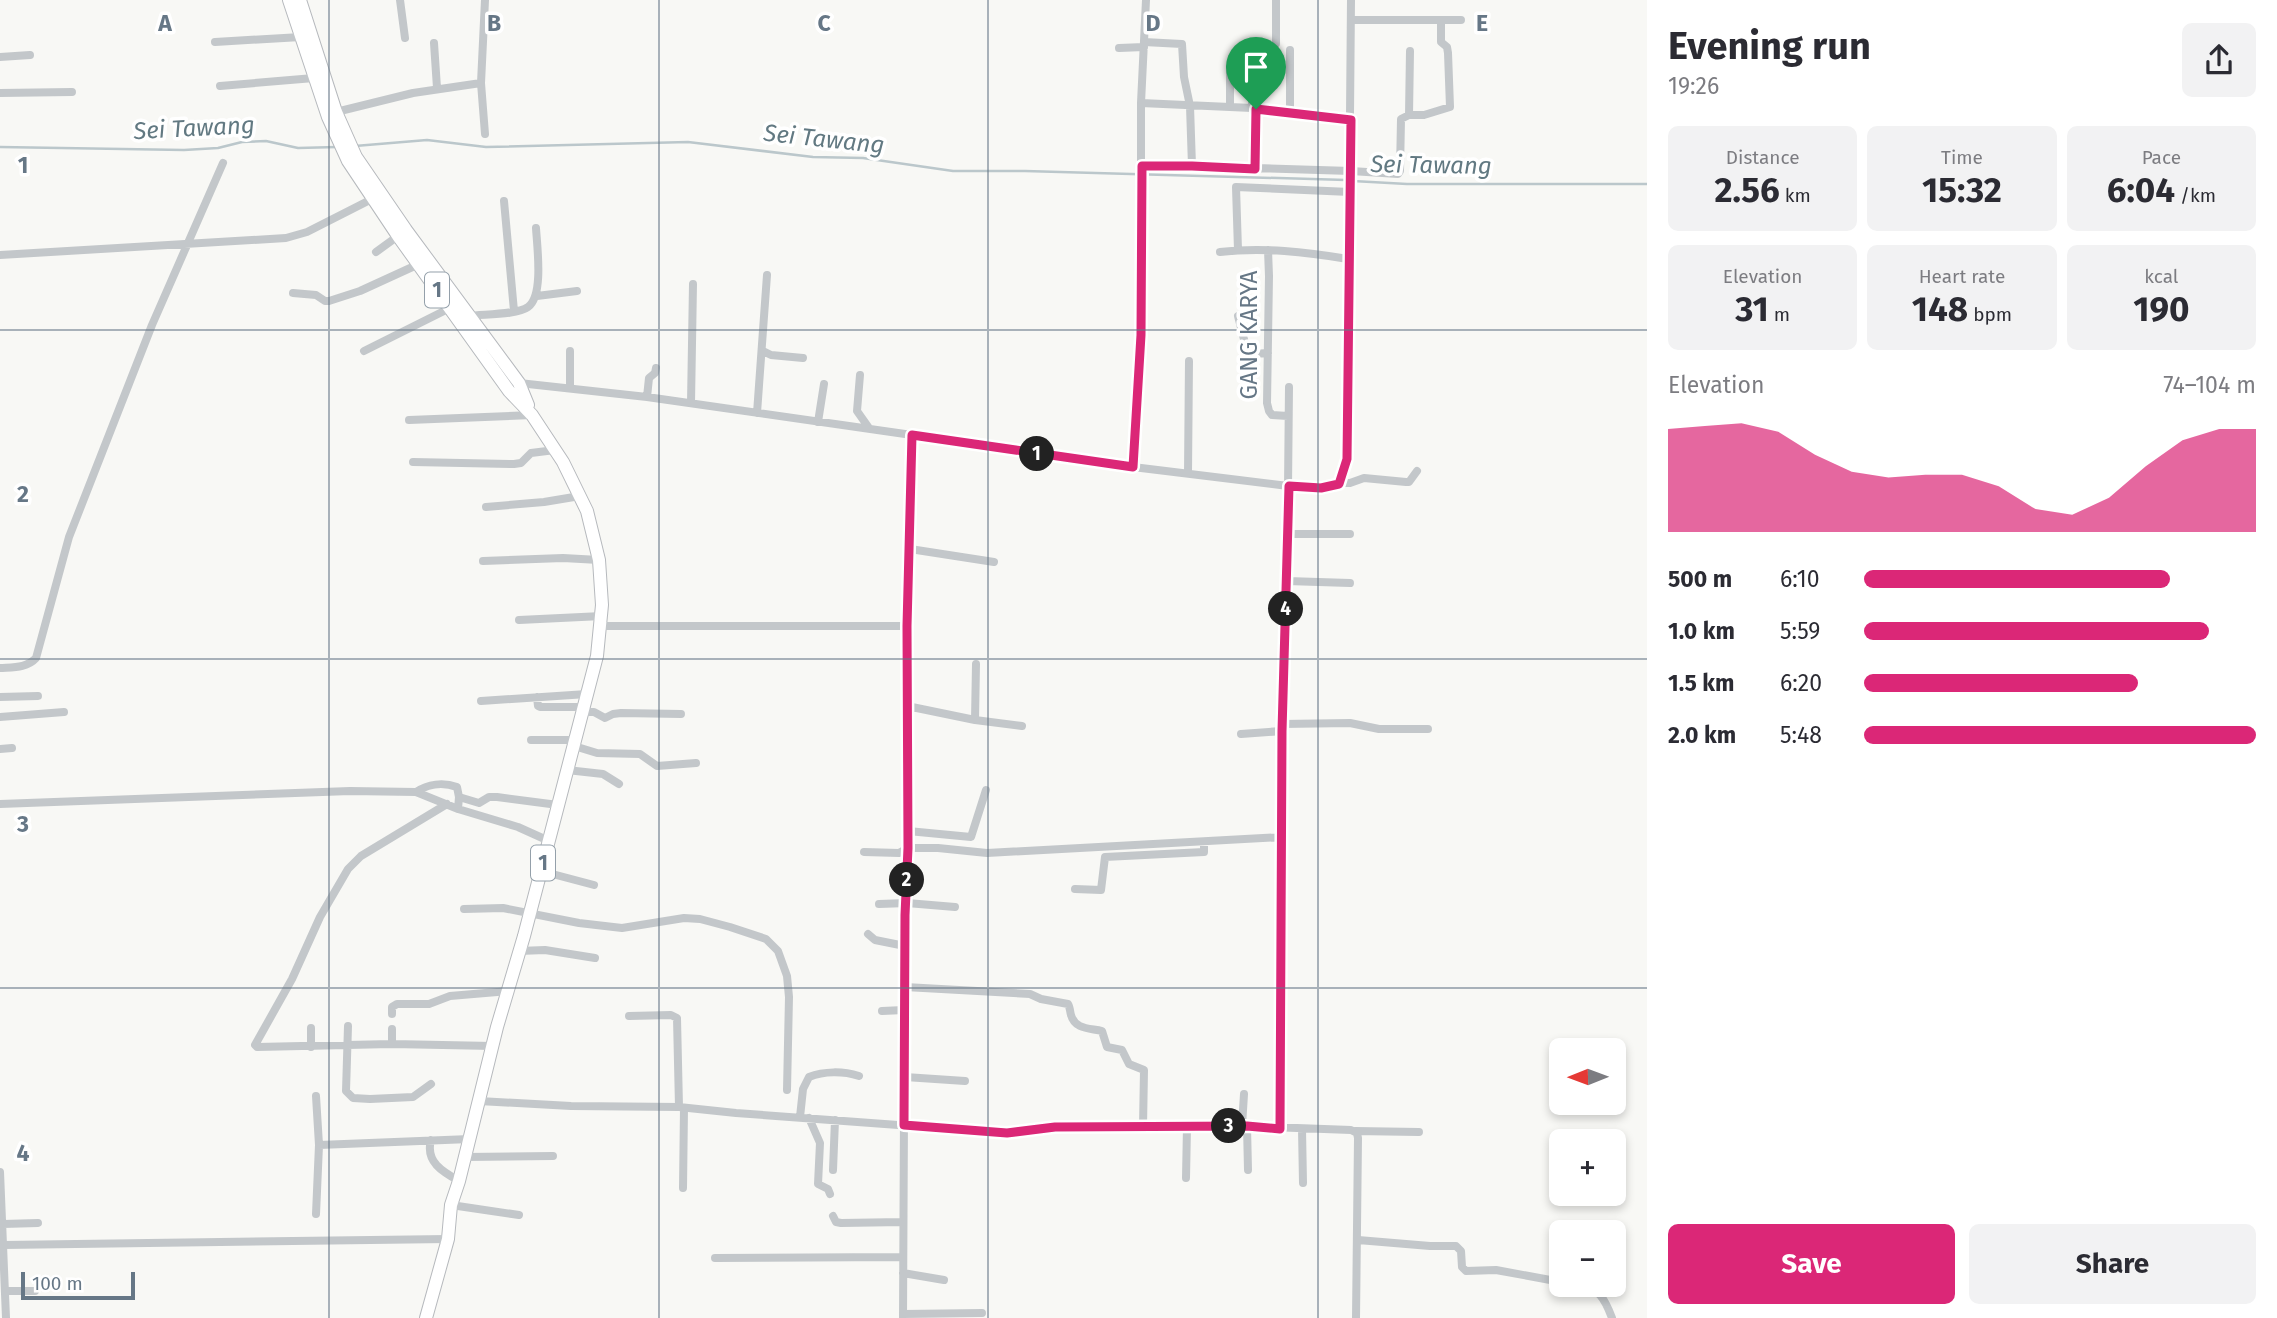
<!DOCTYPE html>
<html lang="en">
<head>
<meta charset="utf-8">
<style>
  :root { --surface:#fff; --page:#f2f2f3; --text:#2b2b33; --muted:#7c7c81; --accent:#db2777 }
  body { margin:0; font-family:"Fira Sans",sans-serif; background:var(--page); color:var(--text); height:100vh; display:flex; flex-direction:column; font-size:26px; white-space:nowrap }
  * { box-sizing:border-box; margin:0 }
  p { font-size:23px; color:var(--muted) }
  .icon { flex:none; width:38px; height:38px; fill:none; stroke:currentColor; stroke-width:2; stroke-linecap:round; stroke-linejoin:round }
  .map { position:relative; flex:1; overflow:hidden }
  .side { display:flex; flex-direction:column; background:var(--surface); width:630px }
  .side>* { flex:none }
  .needle { width:46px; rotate:269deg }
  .buttons { position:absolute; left:1549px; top:1038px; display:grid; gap:14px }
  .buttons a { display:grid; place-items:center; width:77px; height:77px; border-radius:10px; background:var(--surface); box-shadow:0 4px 10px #0003; font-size:35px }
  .scale { position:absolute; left:21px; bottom:18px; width:114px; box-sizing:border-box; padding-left:7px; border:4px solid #667786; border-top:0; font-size:19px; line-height:24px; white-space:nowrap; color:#667786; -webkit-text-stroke:5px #fff; paint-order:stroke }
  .pin { position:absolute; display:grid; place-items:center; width:60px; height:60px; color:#fff; margin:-72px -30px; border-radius:50% 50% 50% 0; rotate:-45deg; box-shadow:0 0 7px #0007 }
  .pin .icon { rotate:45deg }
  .km { position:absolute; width:35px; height:35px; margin:-18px; border-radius:50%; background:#222; color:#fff; font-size:19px; line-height:35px; text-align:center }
  .round { display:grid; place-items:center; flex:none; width:74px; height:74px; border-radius:10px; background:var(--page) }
  .summary { display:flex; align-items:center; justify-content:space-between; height:119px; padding:0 21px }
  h1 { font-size:38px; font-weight:700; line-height:52px }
  .figures { display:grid; grid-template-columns:repeat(3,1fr); gap:10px; height:119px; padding:7px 21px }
  .figures div { display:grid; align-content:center; border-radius:10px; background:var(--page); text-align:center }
  .figures b { font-size:35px; font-weight:700 }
  .figures small { font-size:19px; font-weight:400 }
  .figures p { font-size:19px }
  .chart { height:196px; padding:14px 21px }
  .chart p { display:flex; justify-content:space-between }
  .chart svg { width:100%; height:126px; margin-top:7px; fill:var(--accent); opacity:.7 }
  .cta { display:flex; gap:14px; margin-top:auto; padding:14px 21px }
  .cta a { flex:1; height:80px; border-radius:10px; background:var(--accent); color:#fff; font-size:28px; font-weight:700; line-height:80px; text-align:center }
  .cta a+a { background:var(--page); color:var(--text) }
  ul { padding:0 21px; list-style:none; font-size:23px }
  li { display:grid; grid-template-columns:112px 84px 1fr; align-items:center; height:52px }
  li i { height:18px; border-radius:9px; background:var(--accent) }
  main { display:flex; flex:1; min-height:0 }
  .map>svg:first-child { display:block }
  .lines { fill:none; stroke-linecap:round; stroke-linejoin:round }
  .stream { stroke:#bbc7cb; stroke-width:2.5 }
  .highway-casing { stroke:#b6b9bd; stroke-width:14 }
  .minor { stroke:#c3c7ca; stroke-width:8 }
  .highway { stroke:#fff; stroke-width:12 }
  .route-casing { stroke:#fff; stroke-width:14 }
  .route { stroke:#db2777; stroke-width:9 }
  .grid { fill:none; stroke:#667786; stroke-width:2; stroke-opacity:0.55 }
  .labels { text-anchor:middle; stroke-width:7; stroke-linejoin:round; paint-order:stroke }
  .shield { fill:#fff; stroke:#94a0aa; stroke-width:2 }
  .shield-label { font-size:21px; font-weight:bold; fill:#667786 }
  .street-label { font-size:23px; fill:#667786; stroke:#fff }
  .water-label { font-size:24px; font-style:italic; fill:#627982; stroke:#fff }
  .grid-label { font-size:23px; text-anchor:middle; font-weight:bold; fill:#667786; stroke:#fff; stroke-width:7; stroke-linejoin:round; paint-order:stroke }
</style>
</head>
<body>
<main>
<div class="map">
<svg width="1647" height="1318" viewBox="0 0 1647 1318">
  <rect width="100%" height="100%" fill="#f8f8f5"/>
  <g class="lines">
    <!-- stream -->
    <path class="stream" d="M 355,146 L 427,140 L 486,147 L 688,142 L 813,157 L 863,158 L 953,171 L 1025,171 L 1346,180
      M 0,147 L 184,150 L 218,148 L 242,142 L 266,141 L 298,148 L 337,147
      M 1353,181 L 1407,184 L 1647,184"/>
    <defs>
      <path id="highway" d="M 289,0 L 328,117 L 348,161 L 398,236 L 509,391 L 532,415 L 563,462 L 587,511 L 599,560 L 602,605 L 597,656 L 524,936 L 497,1027 L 459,1181 L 451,1205 L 448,1239 L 426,1318
        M 300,0 L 336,112 L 356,157 L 406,230 L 519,383 L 528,405"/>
    </defs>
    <!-- highway casing -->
    <use href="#highway" class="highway-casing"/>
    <!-- minor -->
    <path class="minor" d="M 400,0 L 405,38
      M 1351,20 L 1461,20
      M 215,42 L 301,37
      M 1144,42 L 1182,44 L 1184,77 L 1190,106 L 1192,166
      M 434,43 L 437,88
      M 1119,48 L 1144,47
      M 1262,48 L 1272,47 L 1276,44 L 1276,0
      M 1290,50 L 1290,113
      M 0,57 L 30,55
      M 220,86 L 314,78
      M 0,93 L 72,92
      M 1141,103 L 1252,108 L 1351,120
      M 1230,107 L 1230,67
      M 1252,108 L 1252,73
      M 336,112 L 413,93 L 481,83
      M 1409,115 L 1424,115 L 1450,107 L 1448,53 L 1447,47 L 1441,42 L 1441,21
      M 485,134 L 481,83 L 485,0
      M 1142,166 L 1192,166 L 1351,171 L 1398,174 L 1400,171 L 1401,119 L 1409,115 L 1410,51
      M 1255,169 L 1256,109
      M 504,201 L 514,311
      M 1238,250 L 1236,187 L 1350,192
      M 1268,250 L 1269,276 L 1267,403 L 1269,411 L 1272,415 L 1288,416
      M 376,252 L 398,236
      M 1220,252 C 1263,247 1306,252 1348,259
      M 0,255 L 286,238 L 307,232 L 372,199
      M 293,293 L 316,295 L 325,301 L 329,301 L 360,291 L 419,264
      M 537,296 L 577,291
      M 469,316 C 483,314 517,315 528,307 C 544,296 537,246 536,228
      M 1238,316 L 1247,351 L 1252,354 L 1268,353
      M 364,351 L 450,308
      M 763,351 L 771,355 L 803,358
      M 860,375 L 857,411 L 869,428
      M 519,383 L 647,397 L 912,435 L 907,626 L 908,848 L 905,915 L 903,1318
      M 570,387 L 570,351
      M 647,397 L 649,378 L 655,373 L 656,368
      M 691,403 L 693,284
      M 757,413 L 767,275
      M 409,420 L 532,415
      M 818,422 L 824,384
      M 912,435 L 1133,467 L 1288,486 L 1321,488 L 1332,487 L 1341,483 L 1347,459 L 1351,0
      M 413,462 L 514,464 L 521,463 L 531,453 L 555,450
      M 1133,467 L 1141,335 L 1141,103 L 1146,0
      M 1188,473 L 1189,361
      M 1341,483 L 1350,483 L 1364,478 L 1406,482 L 1409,482 L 1417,471
      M 486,507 L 544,502 L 580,496
      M 1288,534 L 1350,534
      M 910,549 L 994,562
      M 483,561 L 563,558 L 599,560
      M 1287,581 L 1350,583
      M 519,620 L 602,616
      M 601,626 L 907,626
      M 0,668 C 13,667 27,668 36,658 L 69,537 L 152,325 L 223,163
      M 0,697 L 38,696
      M 537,697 L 538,706 L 540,707 L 584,707
      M 481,701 L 587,694
      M 907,706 L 975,720 L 1022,726
      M 583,712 L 594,712 L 605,718 L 613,714 L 621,713 L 681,714
      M 0,717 L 64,712
      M 975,720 L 976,664
      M 1282,724 L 1350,723 L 1379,729 L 1428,729
      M 1241,734 L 1282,731
      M 531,740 L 575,740
      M 574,746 L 597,753 L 640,754 L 657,766 L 696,763
      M 0,749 L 12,748
      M 567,770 L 603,774 L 619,784
      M 416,792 C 428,784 443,782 457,787 L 459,797
      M 0,804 L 350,791 L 416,792 L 458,809 L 518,827 L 549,841
      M 447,804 L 361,856 L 348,869 L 320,917 L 292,979 L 255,1045 L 257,1047 L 392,1044 L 493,1046
      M 458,809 L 459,797 L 479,803 L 489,797 L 497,797 L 558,805
      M 908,831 L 971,837 L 986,790
      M 864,852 L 899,853 L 908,848 L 938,848 L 987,853 L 1282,837
      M 541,871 L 594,885
      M 1075,889 L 1101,890 L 1105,857 L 1204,852 L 1204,842
      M 879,904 L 907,903 L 955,907
      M 464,909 L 503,908 L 579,923 L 622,928 L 684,918 L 700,919 L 730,927 L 766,939 L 778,951 L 787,976 L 789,997 L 787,1090
      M 868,934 L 875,940 L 905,946
      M 519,951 L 545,950 L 595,958
      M 905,987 L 1030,994 L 1041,999 L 1068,1004 C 1070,1007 1070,1012 1071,1015 C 1075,1030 1091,1028 1102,1031 L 1107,1047 L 1122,1050 L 1129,1064 L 1144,1070 L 1143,1127
      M 882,1011 L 904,1010
      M 392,1014 L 392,1007 L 397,1004 L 429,1004 L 450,996 L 509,991
      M 629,1016 L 671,1015 L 677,1018 L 679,1107
      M 348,1026 L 346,1091 L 353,1098 L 370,1099 L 413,1097 L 431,1084
      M 311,1028 L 311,1047
      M 392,1044 L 392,1029
      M 905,1077 L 965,1081
      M 316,1096 L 319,1145 L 470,1139
      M 479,1101 L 571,1106 L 679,1107 L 736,1113 L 1007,1133 L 1055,1127 L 1242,1126 L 1351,1130 L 1357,1133 L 1358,1138 L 1356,1318
      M 800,1117 L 803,1089 L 809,1077 C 824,1071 843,1071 859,1076
      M 809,1118 L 820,1143 L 818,1184 L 828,1189 L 830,1194
      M 1242,1126 L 1244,1094
      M 1247,1126 L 1248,1170
      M 1280,1129 L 1282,731 L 1287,590 L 1289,387
      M 1302,1129 L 1303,1183
      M 1355,1131 L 1419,1132
      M 431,1140 C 425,1162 443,1172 459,1181
      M 466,1157 L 553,1156
      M 833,1170 L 835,1120
      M 0,1172 L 6,1318
      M 1186,1178 L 1187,1126
      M 683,1188 L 684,1108
      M 451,1205 L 519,1215
      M 316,1214 L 319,1145
      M 833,1216 L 836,1222 L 841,1223 L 903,1222
      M 3,1224 L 38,1223
      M 1358,1240 L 1430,1246 L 1456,1246 L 1461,1251 L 1462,1267 L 1466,1271 L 1496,1270 L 1561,1282
      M 4,1245 L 448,1239
      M 715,1258 L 902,1257
      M 903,1273 L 944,1280
      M 1578,1284 C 1599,1288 1605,1299 1612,1318
      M 5,1291 L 35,1291
      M 903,1314 L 982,1313"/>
    <!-- highway -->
    <use href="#highway" class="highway"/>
  </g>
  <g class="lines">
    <defs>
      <path id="route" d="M 1256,109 L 1351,120 L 1347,459 L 1339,484 L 1321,488 L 1289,486 L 1282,731 L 1280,1129 L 1247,1126 L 1055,1127 L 1007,1133 L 904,1125 L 905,915 L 908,848 L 907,626 L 912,435 L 1133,467 L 1141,335 L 1142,166 L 1192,166 L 1255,169 Z"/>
    </defs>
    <!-- route casing -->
    <use href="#route" class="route-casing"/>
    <!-- route -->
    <use href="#route" class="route"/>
  </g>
  <!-- grid -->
  <path class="grid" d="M 329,0 L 329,1318M 659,0 L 659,1318M 988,0 L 988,1318M 1318,0 L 1318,1318M 0,330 L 1647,330M 0,659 L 1647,659M 0,988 L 1647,988"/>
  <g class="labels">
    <!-- shield labels -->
    <g class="shield">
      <rect x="425" y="272.5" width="24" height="35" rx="5"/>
      <rect x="531" y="845.5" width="24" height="35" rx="5"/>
    </g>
    <g class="shield-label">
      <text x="437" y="297">1</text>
      <text x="543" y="870">1</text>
    </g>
    <!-- street labels -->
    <g class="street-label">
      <text transform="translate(1249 335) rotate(-90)" y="8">GANG KARYA</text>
    </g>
    <!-- water labels -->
    <g class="water-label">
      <text transform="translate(194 128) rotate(-3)" y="8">Sei Tawang</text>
      <text transform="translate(824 139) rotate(6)" y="8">Sei Tawang</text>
      <text transform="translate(1431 165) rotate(1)" y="8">Sei Tawang</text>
    </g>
  </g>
  <g class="grid-label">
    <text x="165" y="31">A</text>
    <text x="494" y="31">B</text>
    <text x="824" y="31">C</text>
    <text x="1153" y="31">D</text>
    <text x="1482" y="31">E</text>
    <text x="23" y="173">1</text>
    <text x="23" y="502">2</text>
    <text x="23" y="832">3</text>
    <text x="23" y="1161">4</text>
  </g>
</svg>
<div class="buttons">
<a><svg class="needle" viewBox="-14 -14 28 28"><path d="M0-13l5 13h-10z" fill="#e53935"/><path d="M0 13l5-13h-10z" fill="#7c7c81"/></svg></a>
<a>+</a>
<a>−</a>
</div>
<div class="scale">100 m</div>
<div class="pin" style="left:1256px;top:109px;background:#1e9e55"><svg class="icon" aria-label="arrive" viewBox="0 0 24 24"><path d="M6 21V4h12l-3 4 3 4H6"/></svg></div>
<b class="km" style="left:1037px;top:454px">1</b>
<b class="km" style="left:907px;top:880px">2</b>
<b class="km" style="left:1229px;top:1126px">3</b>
<b class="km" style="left:1286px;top:609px">4</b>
</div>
<section class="side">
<div class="summary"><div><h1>Evening run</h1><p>19:26</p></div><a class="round"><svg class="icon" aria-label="share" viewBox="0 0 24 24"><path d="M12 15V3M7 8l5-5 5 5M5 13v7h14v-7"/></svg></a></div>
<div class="figures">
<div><p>Distance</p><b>2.56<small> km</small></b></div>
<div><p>Time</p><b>15:32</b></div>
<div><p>Pace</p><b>6:04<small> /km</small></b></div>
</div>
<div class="figures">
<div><p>Elevation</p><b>31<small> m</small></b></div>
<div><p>Heart rate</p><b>148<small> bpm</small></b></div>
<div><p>kcal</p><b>190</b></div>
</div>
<div class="chart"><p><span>Elevation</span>74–104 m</p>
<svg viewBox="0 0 160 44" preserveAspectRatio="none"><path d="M0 44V8L10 7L20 6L30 9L40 17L50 23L60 25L70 24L80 24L90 28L100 36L110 38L120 32L130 21L140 12L150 8L160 8V44z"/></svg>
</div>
<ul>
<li><b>500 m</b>6:10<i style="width:78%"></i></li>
<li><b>1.0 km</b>5:59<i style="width:88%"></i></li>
<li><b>1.5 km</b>6:20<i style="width:70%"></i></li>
<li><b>2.0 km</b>5:48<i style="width:100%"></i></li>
</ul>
<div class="cta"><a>Save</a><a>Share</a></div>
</section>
</main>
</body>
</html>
